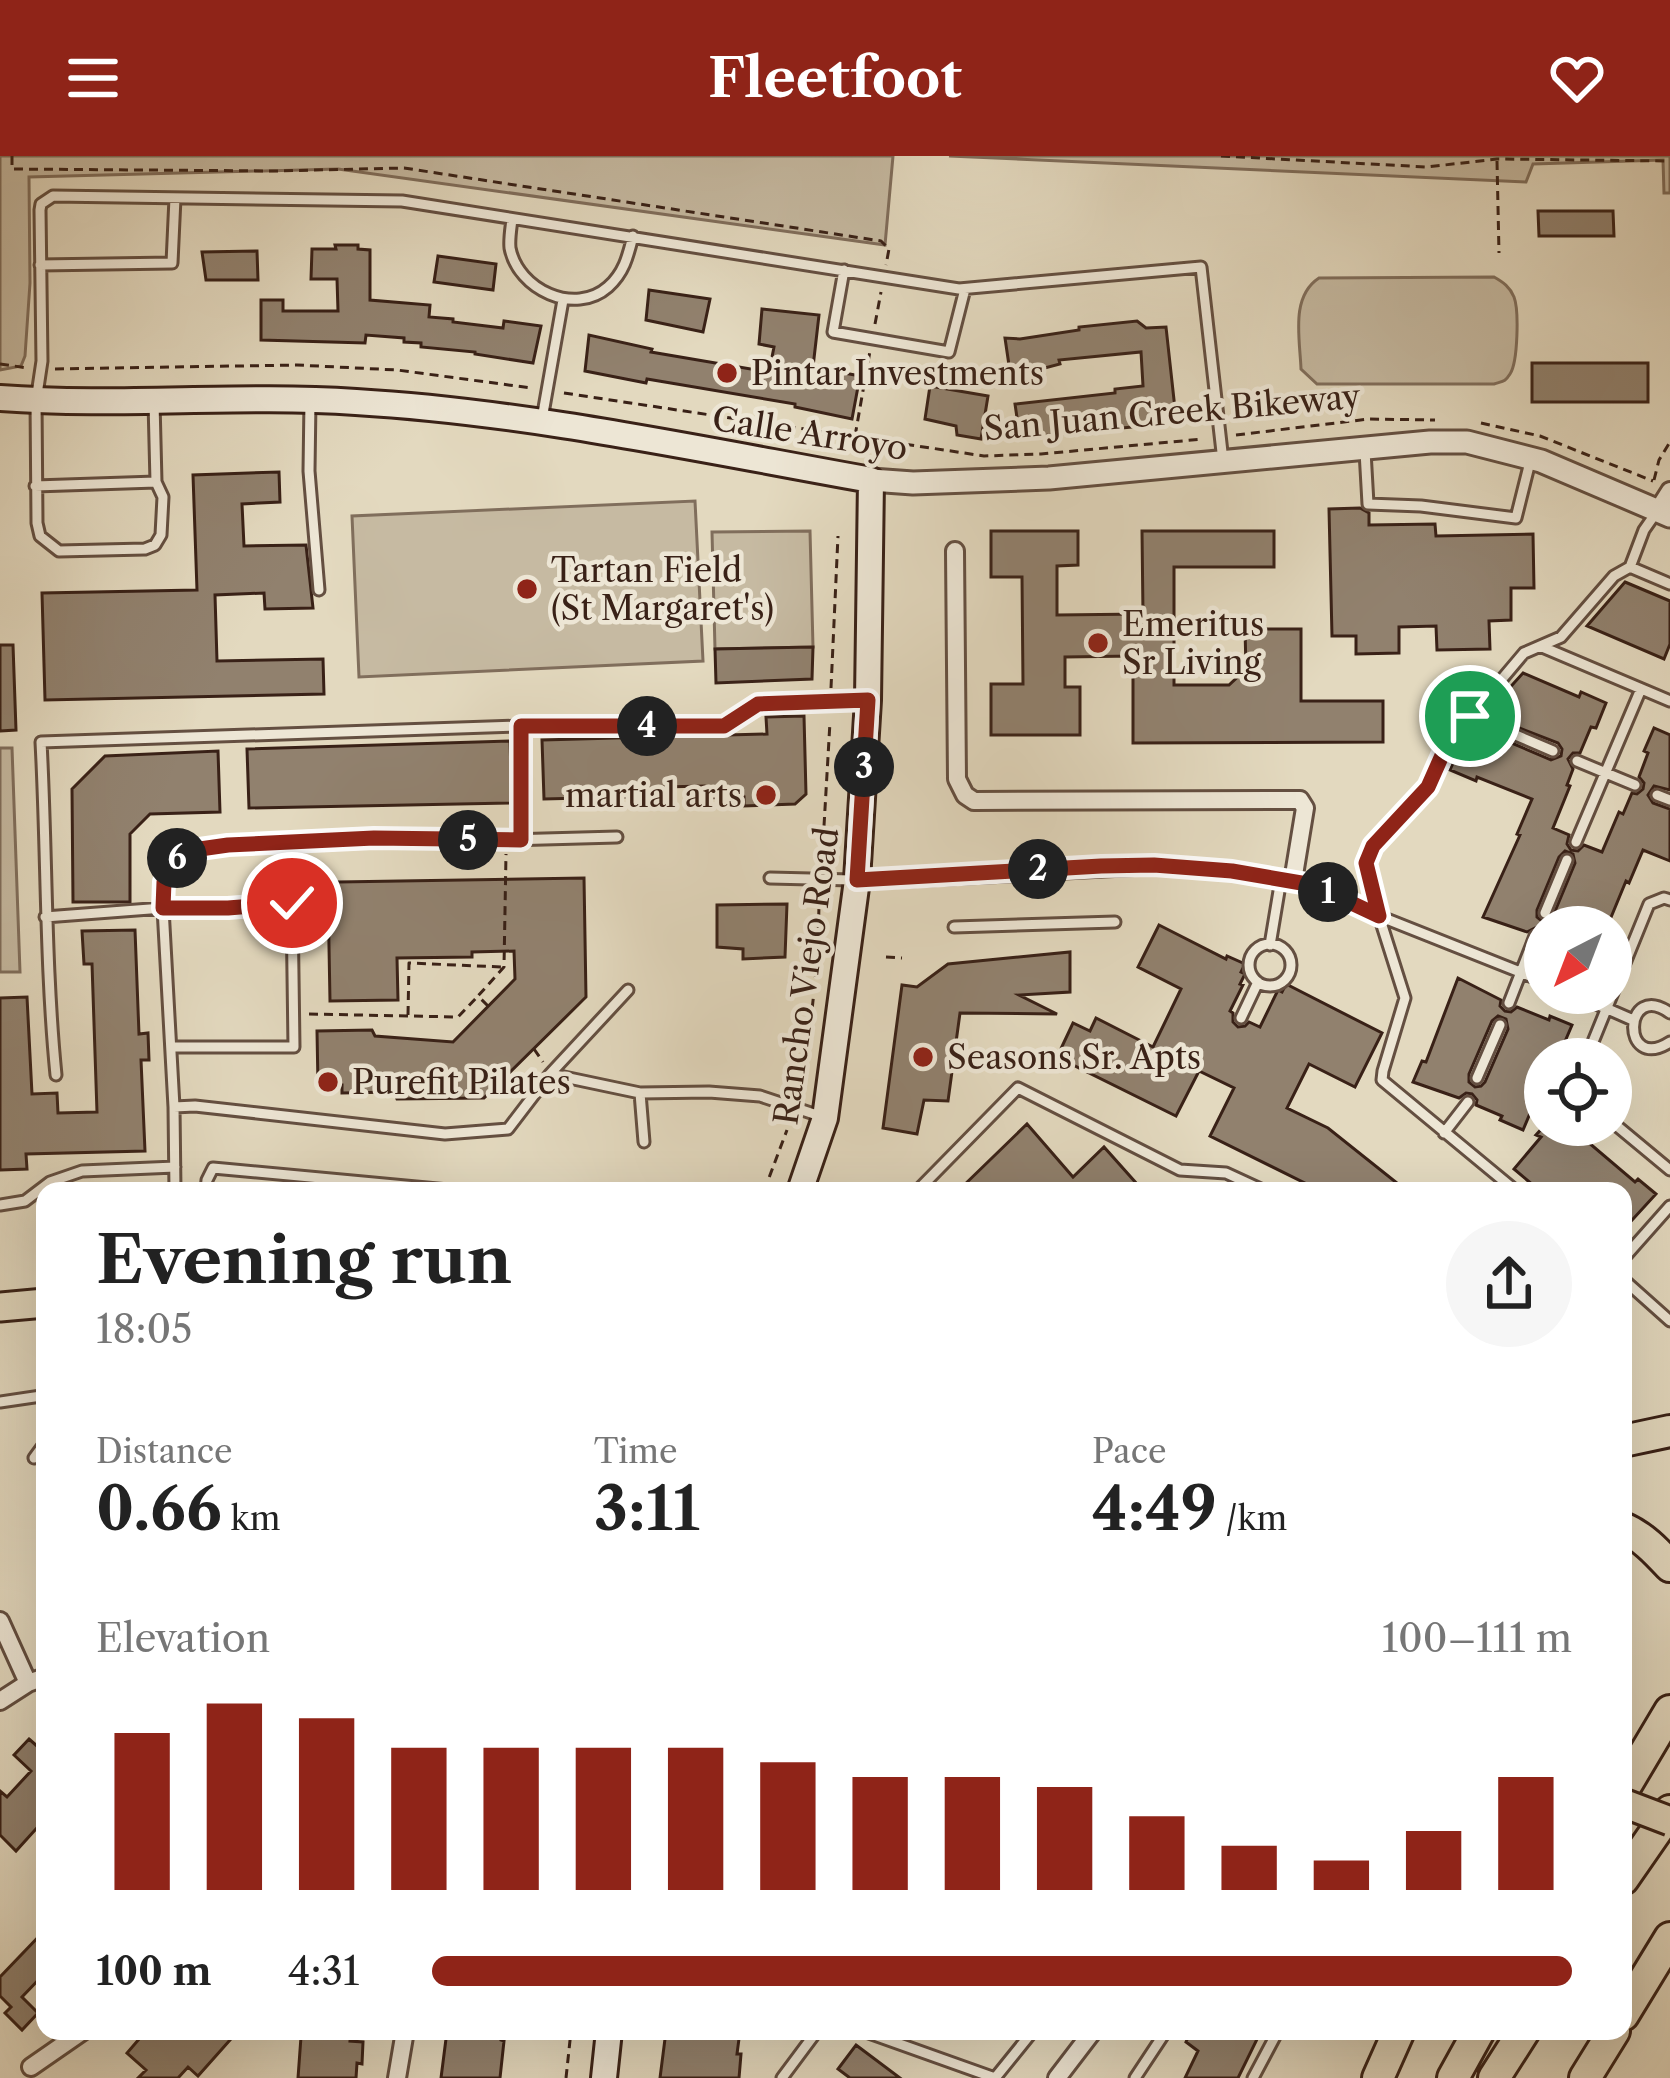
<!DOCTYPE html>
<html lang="en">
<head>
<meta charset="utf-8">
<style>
  :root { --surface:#fff; --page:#f6f6f6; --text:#222; --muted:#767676; --accent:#8f2418 }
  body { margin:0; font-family:"Libre Caslon Text",serif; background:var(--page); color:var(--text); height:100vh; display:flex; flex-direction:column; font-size:45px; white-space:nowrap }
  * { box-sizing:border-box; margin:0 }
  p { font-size:39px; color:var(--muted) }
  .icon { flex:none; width:66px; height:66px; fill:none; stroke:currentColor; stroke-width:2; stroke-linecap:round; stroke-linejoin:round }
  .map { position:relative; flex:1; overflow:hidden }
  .details { position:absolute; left:36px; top:1026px; width:1596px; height:858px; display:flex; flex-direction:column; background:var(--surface); border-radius:24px; box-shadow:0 12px 48px #0002 }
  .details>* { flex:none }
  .needle { width:78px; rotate:222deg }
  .fabs { position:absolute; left:1524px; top:750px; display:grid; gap:24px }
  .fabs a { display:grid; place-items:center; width:108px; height:108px; border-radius:50%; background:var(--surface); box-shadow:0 12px 48px #0002; font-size:60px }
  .pin { position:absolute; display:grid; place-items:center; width:102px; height:102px; color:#fff; margin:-51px; border:6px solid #fff; border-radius:50%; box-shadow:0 3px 12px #0007 }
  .km { position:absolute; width:60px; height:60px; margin:-30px; border-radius:50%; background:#222; color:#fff; font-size:33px; line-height:60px; text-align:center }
  .round { display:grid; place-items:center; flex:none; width:126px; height:126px; border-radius:63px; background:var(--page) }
  .head { display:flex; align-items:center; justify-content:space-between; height:204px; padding:0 60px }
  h1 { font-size:66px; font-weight:700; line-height:90px }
  .stats { display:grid; grid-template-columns:repeat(3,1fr); gap:18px; height:204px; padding:12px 60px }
  .stats div { display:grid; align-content:center }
  .stats b { font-size:60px; font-weight:700 }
  .stats small { font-size:33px; font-weight:400 }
  .stats p { font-size:33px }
  .chart { height:336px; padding:24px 60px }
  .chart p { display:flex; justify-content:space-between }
  .chart svg { width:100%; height:216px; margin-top:12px; stroke:var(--accent); stroke-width:6 }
  ul { padding:0 60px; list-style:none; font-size:39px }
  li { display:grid; grid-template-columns:192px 144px 1fr; align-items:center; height:90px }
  li i { height:30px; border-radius:15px; background:var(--accent) }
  header { display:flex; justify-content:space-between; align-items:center; height:156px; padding:0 60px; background:var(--accent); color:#fff; font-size:54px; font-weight:700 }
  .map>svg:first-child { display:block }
  .green { fill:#c6baa2; stroke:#806e5c; stroke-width:3 }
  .building { fill:#91816e; stroke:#392117; stroke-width:3; fill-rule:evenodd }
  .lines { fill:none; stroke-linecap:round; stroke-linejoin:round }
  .service-casing { stroke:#644f41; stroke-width:15 }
  .minor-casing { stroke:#644f41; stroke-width:22 }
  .tertiary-casing { stroke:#644f41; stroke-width:27 }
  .secondary-casing { stroke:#392117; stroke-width:30 }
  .primary-casing { stroke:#392117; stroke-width:33 }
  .motorway-casing { stroke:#392117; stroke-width:36 }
  .path { stroke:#392117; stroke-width:3; stroke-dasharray:9 6; stroke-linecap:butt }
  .service { stroke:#ede6d5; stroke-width:9 }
  .minor { stroke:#ede6d5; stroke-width:16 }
  .tertiary { stroke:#ede6d5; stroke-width:21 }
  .secondary { stroke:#ede6d5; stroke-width:24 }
  .primary { stroke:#e3d9bf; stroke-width:27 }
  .motorway { stroke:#e3d9bf; stroke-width:30 }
  .primary-bridge-casing { stroke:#392117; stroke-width:33; stroke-linecap:butt }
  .primary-bridge { stroke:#e3d9bf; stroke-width:27 }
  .route-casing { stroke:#fff; stroke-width:24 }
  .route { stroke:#8f2418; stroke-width:15 }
  .poi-dot { fill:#8f2418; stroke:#ede6d5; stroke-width:4.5 }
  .labels { text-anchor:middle; stroke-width:9; stroke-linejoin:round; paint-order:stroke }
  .poi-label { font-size:33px; fill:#392117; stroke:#ede6d5; text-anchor:start }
  .street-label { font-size:33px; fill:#392117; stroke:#ede6d5 }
</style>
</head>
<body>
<header><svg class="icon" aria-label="menu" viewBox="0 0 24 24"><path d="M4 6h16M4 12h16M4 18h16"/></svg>Fleetfoot<svg class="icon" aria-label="heart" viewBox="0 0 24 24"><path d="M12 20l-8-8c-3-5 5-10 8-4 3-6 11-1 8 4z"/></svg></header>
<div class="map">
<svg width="1670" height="1922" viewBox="0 0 1670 1922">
  <rect width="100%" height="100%" fill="#e3d9bf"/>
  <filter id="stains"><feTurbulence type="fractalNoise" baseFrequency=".00167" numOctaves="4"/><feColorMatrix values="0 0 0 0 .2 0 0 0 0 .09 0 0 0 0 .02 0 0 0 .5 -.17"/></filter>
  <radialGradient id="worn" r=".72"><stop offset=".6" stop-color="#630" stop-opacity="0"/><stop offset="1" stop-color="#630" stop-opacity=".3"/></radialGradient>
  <!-- green -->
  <path class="green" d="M 0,0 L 893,0 L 885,89 L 338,13 L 29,21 L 30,127 L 25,200 L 21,210 L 0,214 Z
    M 949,0 L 1670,0 L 1670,37 L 1664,37 L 1663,4 L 1533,8 L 1526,26 Z
    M 1494,121 C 1503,126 1510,131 1514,141 C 1519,154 1518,206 1510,218 C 1505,226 1503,225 1494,228 L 1317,228 L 1301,213 C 1300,183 1290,141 1319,122 Z
    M 695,345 L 703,505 L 359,521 L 352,360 Z
    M 810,375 L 813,491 L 715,493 L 712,376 Z
    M 0,592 L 12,592 L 20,816 L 0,816 Z"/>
  <!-- building -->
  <path class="building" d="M 1538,55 L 1613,55 L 1614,80 L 1539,80 Z
    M 335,89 L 358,89 L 358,93 L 370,94 L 370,144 L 430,149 L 429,161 L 453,163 L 453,166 L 503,172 L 504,165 L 541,170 L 533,207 L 475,198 L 475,196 L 421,191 L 421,187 L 404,186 L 404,182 L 366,179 L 365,187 L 261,184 L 261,144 L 283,144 L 283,155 L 338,155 L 337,123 L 311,123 L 312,93 L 336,93 Z
    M 257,95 L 258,124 L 206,124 L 202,96 Z
    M 438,100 L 496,108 L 493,134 L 434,126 Z
    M 649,134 L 710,143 L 703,176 L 646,164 Z
    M 762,153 L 819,159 L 813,211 L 860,220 L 852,263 L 795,251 L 795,248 L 647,223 L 646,227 L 585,215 L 589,179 L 652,193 L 651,196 L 769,216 L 774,191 L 759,188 Z
    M 1137,165 L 1146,172 L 1166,171 L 1175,253 L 1151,256 L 1153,269 L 1020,282 L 1015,248 L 1115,237 L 1115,233 L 1143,230 L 1141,196 L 1059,204 L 1060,208 L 1026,217 L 1010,216 L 1005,182 L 1020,183 L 1079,174 L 1079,171 Z
    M 1532,207 L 1648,207 L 1648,246 L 1532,246 Z
    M 930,230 L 988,240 L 981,283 L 957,279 L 956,270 L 925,263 Z
    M 279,316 L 280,346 L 242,348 L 244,390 L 306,389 L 313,452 L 265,453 L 264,437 L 215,439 L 217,505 L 323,503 L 324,538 L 45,544 L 42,437 L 197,434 L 193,319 Z
    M 1360,352 L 1369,357 L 1369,369 L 1435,368 L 1436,380 L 1533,378 L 1534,432 L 1511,432 L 1511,464 L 1489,465 L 1490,493 L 1437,494 L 1436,470 L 1399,471 L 1399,497 L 1356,498 L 1356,480 L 1332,480 L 1329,353 Z
    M 991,375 L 1078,375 L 1078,409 L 1057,410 L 1057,459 L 1143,458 L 1142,375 L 1274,375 L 1274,411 L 1174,411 L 1174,529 L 1229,529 L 1246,513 L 1245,473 L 1301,473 L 1301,545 L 1383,545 L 1383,586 L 1133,587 L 1133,500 L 1065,501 L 1065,531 L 1080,531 L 1080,579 L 991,579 L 991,528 L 1023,528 L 1022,421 L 991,421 Z
    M 1625,426 L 1670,445 L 1670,488 L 1664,503 L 1587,470 Z
    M 0,489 L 13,489 L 16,574 L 0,575 Z
    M 813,491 L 812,523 L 716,527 L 715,493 Z
    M 1523,517 L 1579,541 L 1581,536 L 1606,547 L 1596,572 L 1591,571 L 1580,597 L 1573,597 L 1568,603 L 1573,613 L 1567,629 L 1570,630 L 1553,672 L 1569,679 L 1567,688 L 1571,694 L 1578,695 L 1584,689 L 1602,696 L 1619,656 L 1623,658 L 1632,637 L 1637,638 L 1643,633 L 1644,627 L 1639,621 L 1648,597 L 1644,595 L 1654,572 L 1670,579 L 1670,634 L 1654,630 L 1648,639 L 1653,647 L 1670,653 L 1670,705 L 1643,694 L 1629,727 L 1626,725 L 1607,771 L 1545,771 L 1545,784 L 1543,775 L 1537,771 L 1527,776 L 1483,761 L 1520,679 L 1517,678 L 1532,643 L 1477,621 L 1476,625 L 1450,614 L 1461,589 L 1464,591 L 1508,541 L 1504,538 ZM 1509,568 L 1558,587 L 1562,593 L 1561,600 L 1551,604 L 1507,585 L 1502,577 ZM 1565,695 L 1573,698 L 1575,707 L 1553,760 L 1549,765 L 1543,766 L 1537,761 L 1537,754 L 1559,701 Z
    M 804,560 L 806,638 L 795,648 L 744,650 L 744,641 L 704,642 L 704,630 L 664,631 L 664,640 L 544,643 L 542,584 L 767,578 L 766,561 Z
    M 510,585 L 512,647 L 249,652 L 247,593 Z
    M 218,595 L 220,656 L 150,658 L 130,678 L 130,746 L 73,746 L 72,633 L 105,600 Z
    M 584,722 L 586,841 L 484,942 L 397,943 L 394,936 L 342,937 L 342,929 L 318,929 L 317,875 L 372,874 L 375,880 L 453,886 L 515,823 L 514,795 L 472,796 L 472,801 L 397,802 L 398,844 L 330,845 L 328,736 L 338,726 Z
    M 787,748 L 785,801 L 743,803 L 743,793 L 717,791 L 717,749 Z
    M 1159,769 L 1226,803 L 1227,800 L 1245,808 L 1241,816 L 1245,818 L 1240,828 L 1243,829 L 1230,855 L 1233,857 L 1233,866 L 1238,871 L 1245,870 L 1249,866 L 1260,871 L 1278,834 L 1282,836 L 1286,828 L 1382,877 L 1355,931 L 1309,908 L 1287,952 L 1328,972 L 1407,1035 L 1321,1035 L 1210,980 L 1234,932 L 1199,915 L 1176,960 L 1057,901 L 1073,867 L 1090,875 L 1096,862 L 1153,891 L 1181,833 L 1138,811 Z
    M 135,774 L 139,878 L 148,877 L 149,904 L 141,904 L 145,995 L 26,998 L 27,1013 L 0,1014 L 0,842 L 27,841 L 32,938 L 57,937 L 58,957 L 97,956 L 92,808 L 84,808 L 82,775 Z
    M 1070,796 L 1070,836 L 1019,839 L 1057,858 L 960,857 L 948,945 L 924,944 L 917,978 L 883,972 L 902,829 L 917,831 L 948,808 Z
    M 1458,822 L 1501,844 L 1500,850 L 1505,855 L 1511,856 L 1517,851 L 1549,864 L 1550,860 L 1572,869 L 1563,890 L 1559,889 L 1553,903 L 1545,903 L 1545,922 L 1523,974 L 1500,964 L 1502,960 L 1476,949 L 1477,944 L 1472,938 L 1466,937 L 1459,942 L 1413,926 L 1422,905 L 1426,906 ZM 1498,860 L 1506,863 L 1508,873 L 1485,926 L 1481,930 L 1475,931 L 1469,926 L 1469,918 L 1492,865 Z
    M 1027,968 L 1073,1021 L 1104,991 L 1137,1028 L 1130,1035 L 958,1035 Z
    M 1545,969 L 1568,969 L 1635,1026 L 1638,1023 L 1656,1038 L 1623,1074 L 1623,1035 L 1540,1035 L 1514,1013 L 1541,981 L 1536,979 Z
    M 29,1583 L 45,1597 L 45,1663 L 16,1695 L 0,1679 L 0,1635 L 7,1641 L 31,1615 L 14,1599 Z
    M 45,1774 L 45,1817 L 22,1841 L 38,1857 L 22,1874 L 5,1857 L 11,1851 L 0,1840 L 0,1821 Z
    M 146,1875 L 238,1875 L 198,1920 L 188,1911 L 178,1922 L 138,1922 L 146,1914 L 127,1897 Z
    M 313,1875 L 351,1875 L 350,1885 L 363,1886 L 362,1908 L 357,1907 L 356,1922 L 298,1922 L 301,1881 L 312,1882 Z
    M 447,1875 L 502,1875 L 501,1884 L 504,1885 L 500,1922 L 441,1922 Z
    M 666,1875 L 740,1875 L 737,1898 L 741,1898 L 739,1922 L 660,1922 Z
    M 1191,1875 L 1261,1875 L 1238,1922 L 1185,1922 L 1198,1895 L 1186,1886 Z
    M 856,1889 L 900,1922 L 850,1922 L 838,1913 Z"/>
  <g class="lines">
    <defs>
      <path id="service" d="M 512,63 C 511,72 509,83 510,92 C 518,134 575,160 608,131 C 624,117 628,100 633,80
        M 40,109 L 172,107 L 175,42
        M 844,114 L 833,176 L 949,196 L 965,133
        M 310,245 L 309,315 L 319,434
        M 154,246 L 156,326 L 163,341 L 161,379 L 155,389 L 145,393 L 59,395 L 40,380 L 37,367 L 36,245 L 42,205 L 40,54 L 41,48 L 53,40 L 402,45 L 959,133 L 1201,111 L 1223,305
        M 542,263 L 563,144
        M 1365,295 L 1368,348 L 1421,350 L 1516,362 L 1531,302
        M 35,330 L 156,326
        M 1630,411 L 1670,428
        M 1540,490 L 1670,545
        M 521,570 L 521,684
        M 1511,577 L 1553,595
        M 1577,605 L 1635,629
        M 1657,639 L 1670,644
        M 1576,686 L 1641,533
        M 770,722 L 852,724
        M 1545,757 L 1567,704
        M 1379,760 L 1545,826
        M 45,761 L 163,752 L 228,752 L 292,747 L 294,891 L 171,891
        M 954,771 L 1115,766
        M1249 809a21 21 0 1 1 42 0a21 21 0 1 1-42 0Z
        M 1270,789 L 1281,723
        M 1571,837 L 1633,864
        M 1509,847 L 1535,780
        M 1670,857 C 1623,823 1620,918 1670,886
        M 1241,862 L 1258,826
        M 1586,903 L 1649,748 L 1664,742 L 1670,744
        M 550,918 L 628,834
        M 56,919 C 45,808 47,697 41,586 L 521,570 L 725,570 L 758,548 L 866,544
        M 1477,922 L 1500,869
        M 640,937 L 644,986
        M 174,951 L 195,950 L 445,978 L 508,973 L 550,918 L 640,937 L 709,936 L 760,940 L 820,960
        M 1611,965 L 1670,1014
        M 1444,977 L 1468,946
        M 175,1035 L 174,951 L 163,752 L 164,726 L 178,700 L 200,693 L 228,689 L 374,682 L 506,684 L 617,681
        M 206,1035 L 207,1024 L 213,1012 L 459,1035
        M 917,1035 L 1018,932 L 1180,1014 L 1226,1017 L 1265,1035
        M 1516,1035 L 1382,924 L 1383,915 L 1405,842 L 1379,760 L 1366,707 L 1373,690 L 1428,631 L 1448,587 L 1524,497 L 1561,481 L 1614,420 L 1630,411 L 1644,374 L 1658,354
        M 0,1049 L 25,1045 L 50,1026 L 82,1015 L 175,1011
        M 1623,1103 L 1670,1050
        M 1623,1123 L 1670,1165
        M 0,1246 L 41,1240 L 45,1234
        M 34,1302 L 45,1287
        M 863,1875 L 995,1922 L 1033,1875
        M 782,1922 L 817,1875
        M 1135,1922 L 1166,1875
        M 1253,1922 L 1278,1875"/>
      <path id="minor" d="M 1658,354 L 1670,335
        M 955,395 L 957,623 L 965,639 L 974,645 L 1300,644 L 1305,652 L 1293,725
        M 857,724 L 1154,709 L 1232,715 L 1313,729 L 1379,760
        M 0,1465 L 28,1527
        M 0,1545 L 28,1527 L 45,1521
        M 31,1911 L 83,1875
        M 397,1922 L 405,1875
        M 1057,1922 L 1093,1875"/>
      <path id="tertiary" d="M 871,324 L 913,327 L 1049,322 L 1430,286 L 1467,286 L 1541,305 L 1670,360"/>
      <path id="secondary" d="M 0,242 C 119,251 238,238 356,246 C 527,256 703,294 871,324 L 868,544 L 857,724 L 825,962 L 800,1035
        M 604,1922 L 609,1875"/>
      <path id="primary" d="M 0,1151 L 45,1147"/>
      <path id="motorway" d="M 1623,1285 L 1670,1275
        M 1623,1372 C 1642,1380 1656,1395 1670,1410
        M 1623,1634 L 1670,1555
        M 1623,1723 L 1670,1655
        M 1623,1859 L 1670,1782
        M 1378,1922 L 1399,1875
        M 1453,1922 L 1479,1875
        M 1494,1922 L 1524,1875
        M 1585,1922 L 1614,1875"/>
    </defs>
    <!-- service casing -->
    <use href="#service" class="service-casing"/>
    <!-- minor casing -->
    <use href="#minor" class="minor-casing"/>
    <!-- tertiary casing -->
    <use href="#tertiary" class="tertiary-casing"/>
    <!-- secondary casing -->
    <use href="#secondary" class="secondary-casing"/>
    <!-- primary casing -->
    <use href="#primary" class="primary-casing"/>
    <!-- motorway casing -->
    <use href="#motorway" class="motorway-casing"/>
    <!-- path -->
    <path class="path" d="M 12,0 L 12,13 L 273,15 L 404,12 L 881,85 L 889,93 L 886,109
      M 1221,0 L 1427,11 L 1497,3 L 1670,5
      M 1497,5 L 1499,97
      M 875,168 L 881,136
      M 0,208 L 28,212
      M 55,213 L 297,209 L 397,214 L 531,232
      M 564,237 L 984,300 L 1041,298 L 1203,283
      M 1481,267 L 1540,280 L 1653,325
      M 1236,279 L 1369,263 L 1435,264
      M 855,280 L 870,195
      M 1654,324 L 1659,304 L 1670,286
      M 831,532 L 838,380
      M 824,670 L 830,566
      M 886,801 L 902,802
      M 488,850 L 478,840 L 504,811 L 506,698
      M 309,858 L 458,861 L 478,840
      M 408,859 L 409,807 L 502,811
      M 534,893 L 543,906
      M 801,926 C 812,867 818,809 819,748
      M 764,1035 L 787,974
      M 566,1922 L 571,1875"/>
    <!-- service -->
    <use href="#service" class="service"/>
    <!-- minor -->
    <use href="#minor" class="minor"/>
    <!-- tertiary -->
    <use href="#tertiary" class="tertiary"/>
    <!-- secondary -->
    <use href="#secondary" class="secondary"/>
    <!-- primary -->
    <use href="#primary" class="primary"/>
    <!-- motorway -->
    <use href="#motorway" class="motorway"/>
    <defs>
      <path id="primary-bridge" d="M 1623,1647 L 1670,1665"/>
    </defs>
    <!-- primary-bridge casing -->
    <use href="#primary-bridge" class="primary-bridge-casing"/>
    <!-- primary-bridge -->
    <use href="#primary-bridge" class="primary-bridge"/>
  </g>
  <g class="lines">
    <defs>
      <path id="route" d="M 292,747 L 228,752 L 163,752 L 164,726 L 178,700 L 200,693 L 228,689 L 374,682 L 521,684 L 521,570 L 724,570 L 758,548 L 868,544 L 857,724 L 1101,710 L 1154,709 L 1232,715 L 1313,729 L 1379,760 L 1366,707 L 1373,690 L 1428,631 L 1448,586 L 1470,560"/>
    </defs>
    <!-- route casing -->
    <use href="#route" class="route-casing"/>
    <!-- route -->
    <use href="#route" class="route"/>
  </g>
  <!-- markers -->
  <g class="poi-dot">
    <circle cx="727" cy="217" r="12"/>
    <circle cx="527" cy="433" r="12"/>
    <circle cx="1098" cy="487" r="12"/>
    <circle cx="766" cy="639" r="12"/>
    <circle cx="923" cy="901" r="12"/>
    <circle cx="328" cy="926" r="12"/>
  </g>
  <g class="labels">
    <!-- poi labels -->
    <g class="poi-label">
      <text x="751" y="229">Pintar Investments</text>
      <text x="551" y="426">Tartan Field<tspan x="551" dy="38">(St Margaret's)</tspan></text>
      <text x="1122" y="480">Emeritus<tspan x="1122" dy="38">Sr Living</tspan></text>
      <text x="742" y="651" text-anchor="end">martial arts</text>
      <text x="947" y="913">Seasons Sr. Apts</text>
      <text x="352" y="938">Purefit Pilates</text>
    </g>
    <!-- street labels -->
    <g class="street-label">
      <text transform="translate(1172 256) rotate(-5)" y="12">San Juan Creek Bikeway</text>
      <text transform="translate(810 277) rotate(9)" y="12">Calle Arroyo</text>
      <text transform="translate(806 820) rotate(-82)" y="12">Rancho Viejo Road</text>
    </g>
  </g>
  <rect width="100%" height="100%" filter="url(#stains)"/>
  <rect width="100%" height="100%" fill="url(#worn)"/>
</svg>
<div class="fabs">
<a><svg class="needle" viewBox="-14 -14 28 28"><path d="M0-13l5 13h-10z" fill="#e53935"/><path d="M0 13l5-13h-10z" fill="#767676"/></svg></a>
<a><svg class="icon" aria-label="locate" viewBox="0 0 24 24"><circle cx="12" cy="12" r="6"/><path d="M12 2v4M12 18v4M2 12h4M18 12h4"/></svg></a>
</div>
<div class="pin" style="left:1470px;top:560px;background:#1e9e55"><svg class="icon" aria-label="arrive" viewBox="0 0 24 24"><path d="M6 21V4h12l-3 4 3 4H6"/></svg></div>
<div class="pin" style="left:292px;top:747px;background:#d93025"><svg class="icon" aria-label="check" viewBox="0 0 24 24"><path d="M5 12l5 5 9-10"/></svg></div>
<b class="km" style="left:1328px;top:736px">1</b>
<b class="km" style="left:1038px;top:713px">2</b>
<b class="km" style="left:864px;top:611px">3</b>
<b class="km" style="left:647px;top:570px">4</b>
<b class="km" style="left:468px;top:684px">5</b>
<b class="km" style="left:177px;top:702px">6</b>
<section class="details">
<div class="head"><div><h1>Evening run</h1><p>18:05</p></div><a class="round"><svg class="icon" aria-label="share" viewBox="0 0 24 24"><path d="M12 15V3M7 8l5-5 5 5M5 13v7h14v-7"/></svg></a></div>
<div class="stats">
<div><p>Distance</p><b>0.66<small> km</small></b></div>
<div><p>Time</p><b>3:11</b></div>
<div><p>Pace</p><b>4:49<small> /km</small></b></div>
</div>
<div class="chart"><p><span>Elevation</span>100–111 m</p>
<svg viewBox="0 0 160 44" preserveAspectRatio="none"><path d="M5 44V12M15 44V6M25 44V9M35 44V15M45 44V15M55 44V15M65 44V15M75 44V18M85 44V21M95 44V21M105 44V23M115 44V29M125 44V35M135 44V38M145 44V32M155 44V21"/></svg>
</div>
<ul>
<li><b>100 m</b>4:31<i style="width:100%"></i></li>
</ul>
</section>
</div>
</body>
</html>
